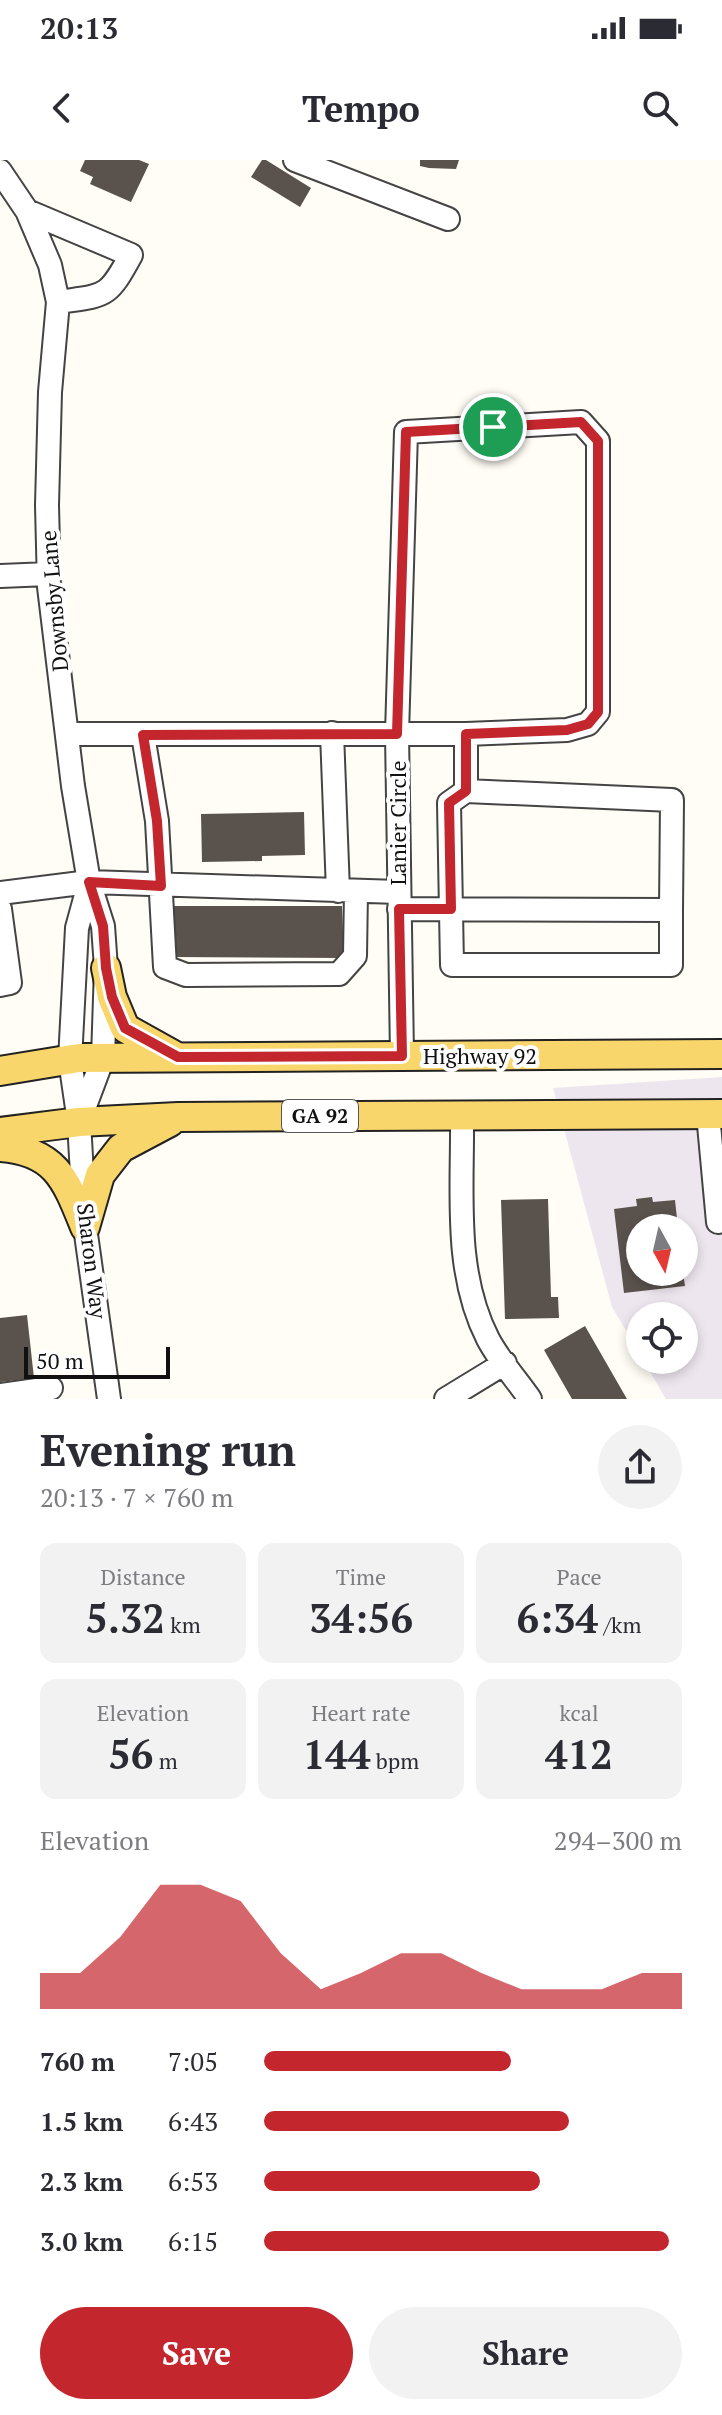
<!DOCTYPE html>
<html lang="en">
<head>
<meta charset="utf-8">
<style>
  :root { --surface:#fff; --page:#f2f2f3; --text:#2b2b33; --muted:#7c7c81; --accent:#c4262e }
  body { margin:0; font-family:"PT Serif",serif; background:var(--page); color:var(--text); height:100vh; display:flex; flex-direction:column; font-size:30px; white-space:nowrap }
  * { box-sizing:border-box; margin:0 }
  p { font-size:26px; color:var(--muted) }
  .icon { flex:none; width:44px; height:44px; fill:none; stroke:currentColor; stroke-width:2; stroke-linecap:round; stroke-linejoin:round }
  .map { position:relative; height:1239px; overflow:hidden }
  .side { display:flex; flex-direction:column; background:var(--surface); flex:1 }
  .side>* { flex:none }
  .needle { width:52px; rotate:172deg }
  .controls { position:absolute; left:626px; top:1054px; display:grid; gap:16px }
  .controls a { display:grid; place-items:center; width:72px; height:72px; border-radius:50%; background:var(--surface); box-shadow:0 4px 12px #0003; font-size:40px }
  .scale { position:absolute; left:24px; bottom:20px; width:146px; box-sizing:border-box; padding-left:8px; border:4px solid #111; border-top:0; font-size:22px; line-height:28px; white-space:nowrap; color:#111; -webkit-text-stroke:6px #fff; paint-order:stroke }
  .pin { position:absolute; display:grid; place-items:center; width:68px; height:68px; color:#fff; margin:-34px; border:4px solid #fff; border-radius:50%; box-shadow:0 2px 8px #0007 }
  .round { display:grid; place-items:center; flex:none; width:84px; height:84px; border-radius:42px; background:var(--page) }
  .headline { display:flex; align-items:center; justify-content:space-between; height:136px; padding:0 40px }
  h1 { font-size:44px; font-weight:700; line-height:60px }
  .figures { display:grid; grid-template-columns:repeat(3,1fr); gap:12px; height:136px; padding:8px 40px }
  .figures div { display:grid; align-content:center; border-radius:16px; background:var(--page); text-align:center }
  .figures b { font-size:40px; font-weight:700 }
  .figures small { font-size:22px; font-weight:400 }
  .figures p { font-size:22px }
  .chart { height:224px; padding:16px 40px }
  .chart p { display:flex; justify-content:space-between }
  .chart svg { width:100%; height:144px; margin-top:8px; fill:var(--accent); opacity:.7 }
  .primary-button { display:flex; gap:16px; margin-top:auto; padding:16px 40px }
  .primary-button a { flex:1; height:92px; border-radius:48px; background:var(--accent); color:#fff; font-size:32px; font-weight:700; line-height:92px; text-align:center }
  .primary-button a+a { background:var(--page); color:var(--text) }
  ul { padding:0 40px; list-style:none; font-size:26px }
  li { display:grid; grid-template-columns:128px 96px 1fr; align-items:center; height:60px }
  li i { height:20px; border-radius:10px; background:var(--accent) }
  .status { display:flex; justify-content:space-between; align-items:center; height:56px; padding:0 40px; background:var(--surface); direction:ltr }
  .status svg { height:22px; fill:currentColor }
  header { display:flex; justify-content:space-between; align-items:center; height:104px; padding:0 40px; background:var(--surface); font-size:36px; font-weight:700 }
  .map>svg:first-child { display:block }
  .industrial { fill:#eee6ef; fill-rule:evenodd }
  .building { fill:#5a524d }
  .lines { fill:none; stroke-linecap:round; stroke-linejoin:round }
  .minor-casing { stroke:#444; stroke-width:26 }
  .major-casing { stroke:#222; stroke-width:32 }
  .minor { stroke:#fff; stroke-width:22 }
  .major { stroke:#f9d66b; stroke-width:28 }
  .route-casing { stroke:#fff; stroke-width:16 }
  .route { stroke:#c4262e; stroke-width:10 }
  .labels { text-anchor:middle; stroke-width:8; stroke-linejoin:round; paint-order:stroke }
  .shield { fill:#fff; stroke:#585858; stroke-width:2 }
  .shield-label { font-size:20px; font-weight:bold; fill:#111 }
  .street-label { font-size:22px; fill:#111; stroke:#fff }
</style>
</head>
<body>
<div class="status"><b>20:13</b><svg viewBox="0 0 49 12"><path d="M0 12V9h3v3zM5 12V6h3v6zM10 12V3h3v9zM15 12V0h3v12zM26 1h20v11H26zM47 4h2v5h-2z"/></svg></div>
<header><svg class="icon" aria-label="back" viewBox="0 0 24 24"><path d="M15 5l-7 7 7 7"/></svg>Tempo<svg class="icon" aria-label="search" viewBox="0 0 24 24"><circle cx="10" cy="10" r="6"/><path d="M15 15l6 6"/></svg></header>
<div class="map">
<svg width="722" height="1239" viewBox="0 0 722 1239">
  <rect width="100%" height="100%" fill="#fffdf5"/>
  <!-- industrial -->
  <path class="industrial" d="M 722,917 L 722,1239 L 666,1239 L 643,1200 L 684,1200 L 684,1156 L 640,1156 L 640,1194 L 612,1147 L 553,928 ZM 640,1068 L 684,1068 L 684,1112 L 640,1112 Z"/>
  <!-- building -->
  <path class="building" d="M 85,0 L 139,0 L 149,4 L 131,42 L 90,24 L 93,17 L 80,11 Z
    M 262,0 L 266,0 L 311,28 L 300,47 L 251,17 Z
    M 420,0 L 459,0 L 456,9 L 429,8 L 420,6 Z
    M 304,652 L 305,695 L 262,696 L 262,701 L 202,702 L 201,654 Z
    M 172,746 L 342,746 L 344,798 L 172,797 Z
    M 652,1037 L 653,1042 L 675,1040 L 678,1068 L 640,1068 L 640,1112 L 683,1112 L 685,1126 L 624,1133 L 614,1049 L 637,1046 L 636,1039 Z
    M 548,1039 L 551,1137 L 558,1137 L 559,1158 L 505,1159 L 501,1040 Z
    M 27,1155 L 34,1218 L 0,1222 L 0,1158 Z
    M 585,1166 L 627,1239 L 572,1239 L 544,1190 Z"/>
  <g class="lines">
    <defs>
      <path id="minor" d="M 295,0 L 448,59
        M 0,11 L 27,51
        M 58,142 L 50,105 L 27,51 L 131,95 C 107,139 106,135 58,142 L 50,232 L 47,345 L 49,427 L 73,626 L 89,722 L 103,766 L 106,808 L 103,898 L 79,962
        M 581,262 L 598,281 L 598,552 L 588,564 L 567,570 L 466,574 L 397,574 L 406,272 Z
        M 0,416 L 49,414
        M 332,573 L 338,731
        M 67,574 L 397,574 L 402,896
        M 466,574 L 466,631 L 672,640 L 671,750
        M 143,575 L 157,661 L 165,807 L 186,815 L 339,814 L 355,796 L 356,731
        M 89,724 L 77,768 L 70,900 L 79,962 L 85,1067 L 109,1239
        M 0,733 L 89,722 L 398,732
        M 0,749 L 10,823 L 0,825
        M 399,749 L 671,750 L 671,805 L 452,805 L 449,643 L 466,631
        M 708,954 L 718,1062
        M 462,956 C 463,1030 453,1111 488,1179 C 499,1200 516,1219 530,1239
        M 0,1235 L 51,1228
        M 446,1239 L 505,1203"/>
      <path id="major" d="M 106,808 L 112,837 L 125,868 L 177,897
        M 0,911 L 79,898 L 722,894
        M 0,972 L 79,962 L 178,957 L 722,954
        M 0,987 C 56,991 66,1020 85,1067
        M 85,1067 L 100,1015 L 121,988 L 170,962"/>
    </defs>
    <!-- minor casing -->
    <use href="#minor" class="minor-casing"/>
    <!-- major casing -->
    <use href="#major" class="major-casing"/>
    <!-- minor -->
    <use href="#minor" class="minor"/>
    <!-- major -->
    <use href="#major" class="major"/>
  </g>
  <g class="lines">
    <defs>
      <path id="route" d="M 581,262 L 598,281 L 598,552 L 588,564 L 567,570 L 466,574 L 466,631 L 449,643 L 451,749 L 399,749 L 402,896 L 178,897 L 125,868 L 112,837 L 106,808 L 103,766 L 89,722 L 161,726 L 157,661 L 143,575 L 397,574 L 406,272 Z"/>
    </defs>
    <!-- route casing -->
    <use href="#route" class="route-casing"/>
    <!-- route -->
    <use href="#route" class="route"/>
  </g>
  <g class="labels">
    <!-- shield labels -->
    <rect class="shield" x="282" y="940" width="76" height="32" rx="6"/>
    <g class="shield-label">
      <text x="320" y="963">GA 92</text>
    </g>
    <!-- street labels -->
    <g class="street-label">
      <text transform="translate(54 441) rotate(-95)" y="8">Downsby Lane</text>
      <text transform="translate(398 663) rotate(-90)" y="8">Lanier Circle</text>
      <text x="480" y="904">Highway 92</text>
      <text transform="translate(92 1101) rotate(83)" y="8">Sharon Way</text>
    </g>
  </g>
</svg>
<div class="controls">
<a><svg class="needle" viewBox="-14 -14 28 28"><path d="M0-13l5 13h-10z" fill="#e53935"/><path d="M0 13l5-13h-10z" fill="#7c7c81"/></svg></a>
<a><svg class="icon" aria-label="locate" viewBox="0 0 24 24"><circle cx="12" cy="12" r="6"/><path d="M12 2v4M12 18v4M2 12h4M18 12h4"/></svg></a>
</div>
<div class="scale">50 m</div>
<div class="pin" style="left:493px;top:267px;background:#1e9e55"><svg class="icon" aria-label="arrive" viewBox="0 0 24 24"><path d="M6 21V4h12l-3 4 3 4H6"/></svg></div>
</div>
<section class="side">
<div class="headline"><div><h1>Evening run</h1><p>20:13 · 7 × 760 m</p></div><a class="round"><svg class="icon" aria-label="share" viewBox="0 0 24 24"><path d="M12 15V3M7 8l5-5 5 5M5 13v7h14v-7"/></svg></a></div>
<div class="figures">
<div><p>Distance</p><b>5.32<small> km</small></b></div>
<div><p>Time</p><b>34:56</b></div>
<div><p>Pace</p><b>6:34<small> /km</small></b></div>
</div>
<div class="figures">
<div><p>Elevation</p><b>56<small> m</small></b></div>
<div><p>Heart rate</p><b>144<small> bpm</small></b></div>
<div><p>kcal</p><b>412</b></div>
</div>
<div class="chart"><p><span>Elevation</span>294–300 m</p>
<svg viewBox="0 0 160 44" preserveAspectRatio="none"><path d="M0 44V33L10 33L20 22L30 6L40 6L50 11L60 27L70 38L80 33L90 27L100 27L110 33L120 38L130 38L140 38L150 33L160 33V44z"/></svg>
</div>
<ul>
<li><b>760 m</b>7:05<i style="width:59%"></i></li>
<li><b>1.5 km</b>6:43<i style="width:73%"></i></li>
<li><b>2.3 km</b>6:53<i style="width:66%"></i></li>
<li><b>3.0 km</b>6:15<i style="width:97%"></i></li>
</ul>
<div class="primary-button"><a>Save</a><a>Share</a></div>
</section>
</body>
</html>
